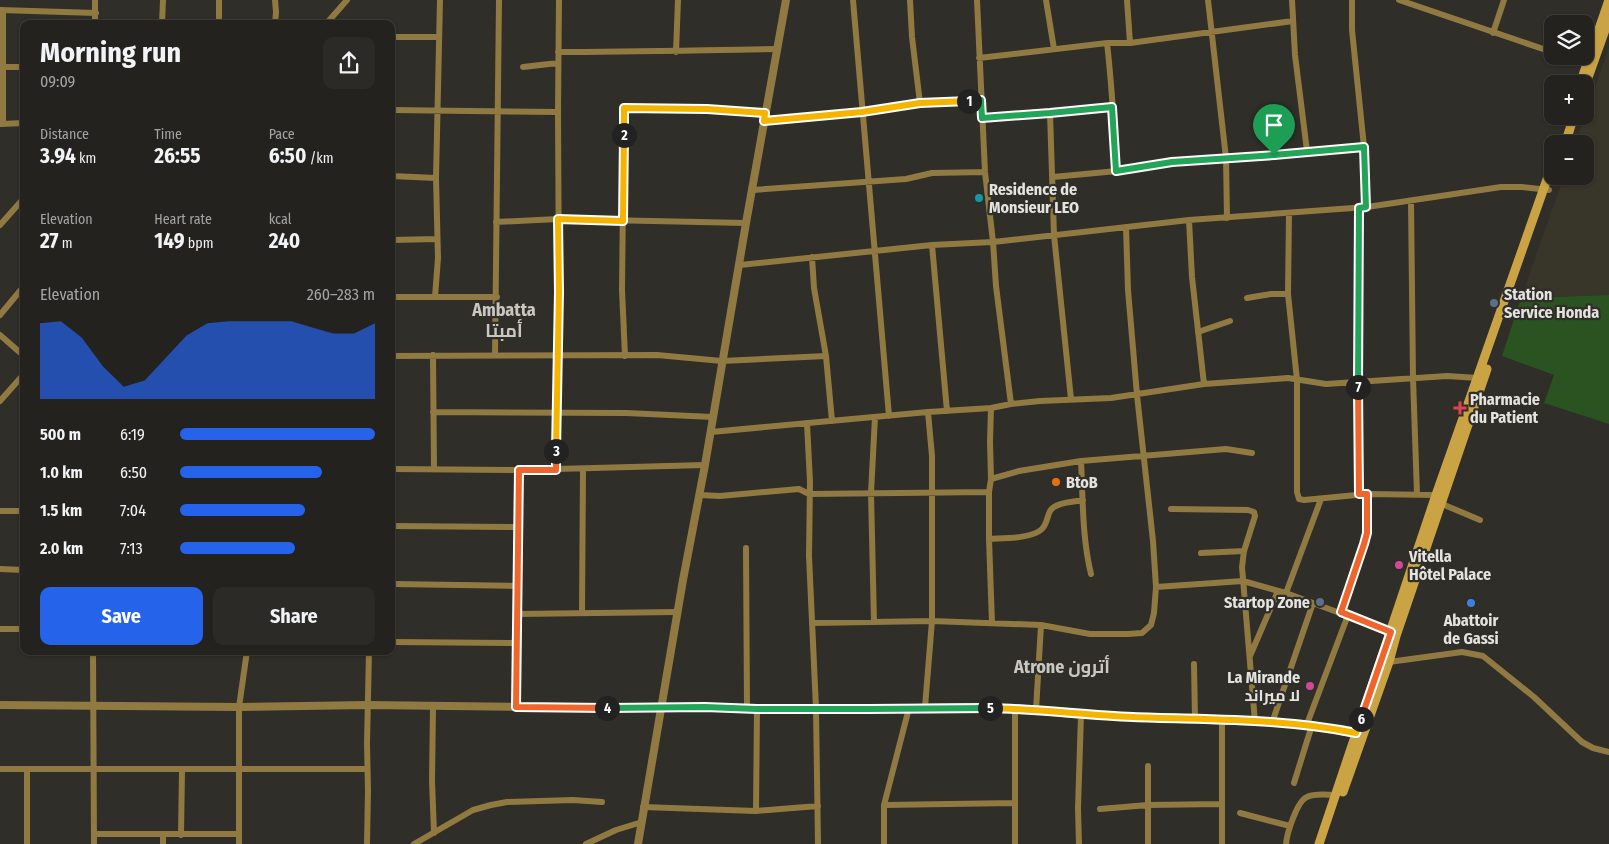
<!DOCTYPE html>
<html lang="en">
<head>
<meta charset="utf-8">
<style>
  :root { --surface:#23221e; --page:#2b2a27; --text:#f1f3f6; --muted:#a3a4a4; --line:#403f3c; --accent:#2563eb }
  body { margin:0; font-family:"Fira Sans Condensed",Cairo,sans-serif; background:var(--page); color:var(--text); height:100vh; display:flex; flex-direction:column; font-size:19px; white-space:nowrap }
  * { box-sizing:border-box; margin:0 }
  p { font-size:16px; color:var(--muted) }
  .icon { flex:none; width:28px; height:28px; fill:none; stroke:currentColor; stroke-width:2; stroke-linecap:round; stroke-linejoin:round }
  .map { position:relative; flex:1; overflow:hidden }
  .panel { position:absolute; left:20px; top:20px; width:375px; height:635px; display:flex; flex-direction:column; background:var(--surface); border-radius:10px; box-shadow:0 1px 4px #0004,0 0 0 1px var(--line) }
  .panel>* { flex:none }
  .tools { position:absolute; left:1544px; top:15px; display:grid; gap:10px }
  .tools a { display:grid; place-items:center; width:50px; height:50px; border-radius:10px; background:var(--surface); box-shadow:0 1px 4px #0004,0 0 0 1px var(--line); font-size:25px }
  .pin { position:absolute; display:grid; place-items:center; width:42px; height:42px; color:#fff; margin:-51px -21px; border-radius:50% 50% 50% 0; rotate:-45deg; box-shadow:0 0 5px #0007 }
  .pin .icon { rotate:45deg }
  .km { position:absolute; width:25px; height:25px; margin:-12px; border-radius:50%; background:#222; color:#fff; font-size:14px; line-height:25px; text-align:center }
  .round { display:grid; place-items:center; flex:none; width:52px; height:52px; border-radius:10px; background:var(--page) }
  .overview { display:flex; align-items:center; justify-content:space-between; height:85px; padding:0 20px }
  h1 { font-size:28px; font-weight:700; line-height:38px }
  .figures { display:grid; grid-template-columns:repeat(3,1fr); gap:8px; height:85px; padding:5px 20px }
  .figures div { display:grid; align-content:center }
  .figures b { font-size:21px; font-weight:700 }
  .figures small { font-size:14px; font-weight:400 }
  .figures p { font-size:14px }
  .chart { height:140px; padding:10px 20px }
  .chart p { display:flex; justify-content:space-between }
  .chart svg { width:100%; height:90px; margin-top:5px; fill:var(--accent); opacity:.7 }
  .primary-button { display:flex; gap:10px; margin-top:auto; padding:10px 20px }
  .primary-button a { flex:1; height:58px; border-radius:10px; background:var(--accent); color:#fff; font-size:20px; font-weight:700; line-height:58px; text-align:center }
  .primary-button a+a { background:var(--page); color:var(--text) }
  ul { padding:0 20px; list-style:none; font-size:16px }
  li { display:grid; grid-template-columns:80px 60px 1fr; align-items:center; height:38px }
  li i { height:12px; border-radius:6px; background:var(--accent) }
  .map>svg:first-child { display:block }
  .built { fill:#383529 }
  .green { fill:#2a5321 }
  .lines { fill:none; stroke-linecap:round; stroke-linejoin:round }
  .minor { stroke:#917942; stroke-width:6 }
  .tertiary { stroke:#917942; stroke-width:8 }
  .secondary { stroke:#caa345; stroke-width:9 }
  .split-1-casing { stroke:#fff; stroke-width:10 }
  .split-2-casing { stroke:#fff; stroke-width:10 }
  .split-3-casing { stroke:#fff; stroke-width:10 }
  .split-4-casing { stroke:#fff; stroke-width:10 }
  .split-5-casing { stroke:#fff; stroke-width:10 }
  .split-6-casing { stroke:#fff; stroke-width:10 }
  .split-7-casing { stroke:#fff; stroke-width:10 }
  .split-8-casing { stroke:#fff; stroke-width:10 }
  .split-1 { stroke:#22a559; stroke-width:6 }
  .split-2 { stroke:#f5b400; stroke-width:6 }
  .split-3 { stroke:#f5b400; stroke-width:6 }
  .split-4 { stroke:#f0652b; stroke-width:6 }
  .split-5 { stroke:#22a559; stroke-width:6 }
  .split-6 { stroke:#f5b400; stroke-width:6 }
  .split-7 { stroke:#f0652b; stroke-width:6 }
  .split-8 { stroke:#22a559; stroke-width:6 }
  .culture-dot { fill:#0f9aa8; stroke:#2f2e28; stroke-width:2 }
  .service-dot { fill:#5c6f8a; stroke:#2f2e28; stroke-width:2 }
  .health-dot { fill:#e0444e; stroke:#2f2e28; stroke-width:2 }
  .food-dot { fill:#e8710a; stroke:#2f2e28; stroke-width:2 }
  .hotel-dot { fill:#d1479c; stroke:#2f2e28; stroke-width:2 }
  .shop-dot { fill:#3f7fe0; stroke:#2f2e28; stroke-width:2 }
  .labels { text-anchor:middle; stroke-width:4.5; stroke-linejoin:round; paint-order:stroke }
  .poi-label { font-size:16px; font-weight:bold; fill:#e4e3df; stroke:#2f2e28; text-anchor:start }
  .neighbourhood-label { font-size:18px; font-weight:bold; fill:#c9c7c0; stroke:#2f2e28 }
</style>
</head>
<body>
<div class="map">
<svg width="1609" height="844" viewBox="0 0 1609 844">
  <rect width="100%" height="100%" fill="#2f2e28"/>
  <!-- built -->
  <path class="built" d="M 1609,47 L 1609,295 L 1521,298 L 1564,176 L 1585,176 L 1585,144 L 1575,144 Z"/>
  <!-- green -->
  <path class="green" d="M 1609,295 L 1609,424 L 1544,403 L 1554,375 L 1502,356 L 1521,298 Z"/>
  <g class="lines">
    <!-- minor -->
    <path class="minor" d="M 95,0 L 95,24
      M 275,0 L 276,12 L 275,24
      M 853,0 L 889,416
      M 910,0 L 912,37 L 920,103
      M 977,0 L 985,172 L 993,242 L 996,286 L 1011,404
      M 1046,0 L 1054,49
      M 1127,0 L 1130,43
      M 1208,0 L 1226,158 L 1227,218
      M 1292,0 L 1295,55 L 1307,151
      M 1352,0 L 1352,30 L 1364,147 L 1367,207
      M 1399,0 L 1552,52
      M 0,10 L 96,13
      M 3,10 L 3,124
      M 162,24 L 163,0
      M 219,24 L 219,0
      M 326,24 L 347,0
      M 1493,33 L 1504,0
      M 391,37 L 438,37
      M 1107,43 C 1112,85 1114,128 1117,171
      M 558,52 C 632,52 705,50 778,49
      M 676,52 L 678,0
      M 1567,56 L 1586,62
      M 979,58 L 1107,43 L 1130,43 L 1293,21
      M 2,67 L 24,67
      M 523,67 L 558,63
      M 391,110 L 558,112
      M 1050,113 L 1054,235 L 1071,399
      M 981,118 L 1050,113 L 1112,107
      M 764,121 L 862,113 L 920,103 L 981,100
      M 1,124 L 24,123
      M 391,176 L 436,178
      M 1053,177 L 1117,171 L 1172,162 L 1364,147
      M 752,190 L 906,179 L 932,173 L 985,172
      M 1411,201 L 1413,378 L 1417,494
      M 1359,208 L 1359,495
      M 1289,213 L 1288,294 L 1297,380 L 1297,492 L 1299,499 L 1304,500 L 1367,494 L 1436,495
      M 1189,220 L 1192,277 L 1204,384
      M 496,222 L 558,219 L 746,223
      M 0,225 L 24,198
      M 391,240 L 437,239
      M 932,245 L 947,411
      M 812,257 L 814,288 L 826,356 L 832,421
      M 740,265 L 932,245 L 993,242 L 1189,220 L 1367,207 L 1501,187 L 1522,187 L 1549,190
      M 391,297 L 497,297
      M 435,297 L 438,258 L 436,178 L 440,0
      M 1247,298 L 1271,294 L 1288,294
      M 0,315 L 24,286
      M 1198,332 L 1230,321
      M 0,335 L 24,356
      M 433,355 L 434,469
      M 495,355 L 499,0
      M 391,356 L 657,355 L 722,361 L 826,356
      M 625,356 L 622,290 L 624,108 L 707,109 L 765,113
      M 0,401 L 24,374
      M 991,408 L 990,442 L 991,479 L 989,492 L 989,539 L 992,623
      M 433,412 L 626,413 L 713,417
      M 807,423 L 810,482 L 809,556 L 816,708 L 818,844
      M 711,432 L 928,412 L 991,408 L 1011,404 L 1040,401 L 1111,398 L 1204,384 L 1275,379 L 1288,378 L 1326,384 L 1447,376 L 1478,378
      M 1081,461 C 1083,499 1082,537 1091,574
      M 391,469 L 519,470 L 705,465
      M 556,470 L 559,292 L 558,112 L 559,0
      M 991,479 L 1019,471 L 1081,461 L 1226,449 L 1252,453
      M 699,495 L 720,496 L 799,489 L 809,494 L 989,492
      M 1442,504 L 1480,520
      M 1171,509 L 1248,510 L 1254,512 L 1255,516 L 1244,551 L 1242,567 L 1255,722
      M 0,511 L 24,511
      M 391,526 L 518,527
      M 989,539 C 1002,538 1032,539 1042,529 C 1047,524 1047,517 1050,511 C 1055,502 1074,502 1083,500
      M 746,548 L 747,708
      M 1201,553 L 1244,551
      M 0,569 L 24,570
      M 391,584 L 518,586
      M 1156,587 L 1243,581 L 1286,593 L 1391,632
      M 1286,593 L 1321,499
      M 1341,612 L 1364,544 L 1367,533 L 1367,494
      M 582,613 L 583,469
      M 517,614 L 677,612
      M 874,622 L 871,493 L 875,417
      M 812,623 L 932,621 L 1041,625 L 1090,634 L 1128,634 L 1142,633 L 1151,625 L 1154,613 L 1156,587 L 1153,541 L 1137,395 L 1128,290 L 1126,227
      M 0,629 L 24,629
      M 391,642 L 517,643
      M 93,651 L 94,844
      M 1250,656 L 1278,591
      M 1389,662 L 1462,652 L 1483,656 L 1534,697 L 1582,742 L 1593,748 L 1609,752
      M 1194,664 L 1195,719
      M 433,707 L 432,781 L 434,833
      M 516,707 L 519,470
      M 925,707 L 932,621 L 932,456 L 928,412
      M 1015,708 L 1015,844
      M 1036,710 L 1041,625
      M 1272,723 L 1313,603
      M 1307,724 L 1348,615
      M 1148,766 L 1148,844
      M 0,769 L 367,769
      M 27,770 L 27,844
      M 1294,783 L 1312,725
      M 884,805 L 1015,803
      M 643,807 L 756,811 L 818,806
      M 1100,809 L 1148,805 L 1221,804
      M 756,811 L 757,709
      M 1240,813 L 1290,826
      M 95,834 L 239,834
      M 163,834 L 163,844
      M 181,835 L 182,770
      M 239,844 L 239,707 L 247,651
      M 367,844 L 368,791 L 367,743 L 369,651
      M 414,844 L 473,810 L 491,805 L 507,802 L 573,800 L 602,802
      M 586,844 L 616,830 L 642,822
      M 884,844 L 884,805 L 909,708
      M 1079,844 L 1078,808 L 1081,715
      M 1222,844 L 1222,721
      M 1286,844 C 1287,833 1297,801 1307,797 C 1315,793 1327,795 1336,795"/>
    <!-- tertiary -->
    <path class="tertiary" d="M 0,705 L 239,707 L 368,705 L 616,708 L 705,707 L 757,709 L 869,709 L 958,707 L 1015,708 L 1081,715 L 1307,724 L 1362,735
      M 638,844 L 683,580 L 705,465 L 746,223 L 786,0"/>
    <!-- secondary -->
    <path class="secondary" d="M 1580,84 L 1609,0
      M 1585,86 L 1609,19
      M 1565,144 L 1574,116
      M 1343,792 L 1389,662 L 1396,636 L 1487,369
      M 1319,844 L 1436,495 L 1552,165"/>
  </g>
  <g class="lines">
    <defs>
      <path id="split-1" d="M 969,101 L 981,100 L 982,118 L 1050,113 L 1112,107 L 1116,171 L 1172,162 L 1274,155"/>
      <path id="split-2" d="M 624,135 L 624,108 L 707,109 L 765,113 L 764,121 L 862,112 L 920,103 L 969,101"/>
      <path id="split-3" d="M 556,451 L 559,292 L 558,219 L 623,221 L 624,135"/>
      <path id="split-4" d="M 556,451 L 556,470 L 519,470 L 516,707 L 607,708"/>
      <path id="split-5" d="M 607,708 L 705,707 L 757,709 L 869,709 L 990,708"/>
      <path id="split-6" d="M 990,708 C 1038,709 1085,715 1133,717 C 1207,720 1284,718 1356,733 L 1361,719"/>
      <path id="split-7" d="M 1358,387 L 1359,494 L 1367,494 L 1367,533 L 1364,544 L 1341,612 L 1391,632 L 1361,719"/>
      <path id="split-8" d="M 1274,155 L 1364,147 L 1366,207 L 1359,208 L 1358,387"/>
    </defs>
    <!-- split-1 casing -->
    <use href="#split-1" class="split-1-casing"/>
    <!-- split-2 casing -->
    <use href="#split-2" class="split-2-casing"/>
    <!-- split-3 casing -->
    <use href="#split-3" class="split-3-casing"/>
    <!-- split-4 casing -->
    <use href="#split-4" class="split-4-casing"/>
    <!-- split-5 casing -->
    <use href="#split-5" class="split-5-casing"/>
    <!-- split-6 casing -->
    <use href="#split-6" class="split-6-casing"/>
    <!-- split-7 casing -->
    <use href="#split-7" class="split-7-casing"/>
    <!-- split-8 casing -->
    <use href="#split-8" class="split-8-casing"/>
    <!-- split-1 -->
    <use href="#split-1" class="split-1"/>
    <!-- split-2 -->
    <use href="#split-2" class="split-2"/>
    <!-- split-3 -->
    <use href="#split-3" class="split-3"/>
    <!-- split-4 -->
    <use href="#split-4" class="split-4"/>
    <!-- split-5 -->
    <use href="#split-5" class="split-5"/>
    <!-- split-6 -->
    <use href="#split-6" class="split-6"/>
    <!-- split-7 -->
    <use href="#split-7" class="split-7"/>
    <!-- split-8 -->
    <use href="#split-8" class="split-8"/>
  </g>
  <!-- markers -->
  <circle class="culture-dot" cx="979" cy="198" r="5"/>
  <g class="service-dot">
    <circle cx="1494" cy="303" r="5"/>
    <circle cx="1320" cy="602" r="5"/>
  </g>
  <path class="health-dot" d="M1457.5 400.5h5v5h5v5h-5v5h-5v-5h-5v-5h5z"/>
  <circle class="food-dot" cx="1056" cy="482" r="5"/>
  <g class="hotel-dot">
    <circle cx="1399" cy="565" r="5"/>
    <circle cx="1310" cy="686" r="5"/>
  </g>
  <circle class="shop-dot" cx="1471" cy="603" r="5"/>
  <g class="labels">
    <!-- poi labels -->
    <g class="poi-label">
      <text x="989" y="195">Residence de<tspan x="989" dy="18">Monsieur LEO</tspan></text>
      <text x="1504" y="300">Station<tspan x="1504" dy="18">Service Honda</tspan></text>
      <text x="1470" y="405">Pharmacie<tspan x="1470" dy="18">du Patient</tspan></text>
      <text x="1066" y="488">BtoB</text>
      <text x="1409" y="562">Vitella<tspan x="1409" dy="18">Hôtel Palace</tspan></text>
      <text x="1310" y="608" text-anchor="end">Startop Zone</text>
      <text x="1471" y="626" text-anchor="middle">Abattoir<tspan x="1471" dy="18">de Gassi</tspan></text>
      <text x="1300" y="683" text-anchor="end">La Mirande<tspan x="1300" dy="18">لا ميراند</tspan></text>
    </g>
    <!-- neighbourhood labels -->
    <g class="neighbourhood-label">
      <text x="504" y="316">Ambatta<tspan x="504" dy="21">أمبتا</tspan></text>
      <text x="1062" y="673">Atrone أترون</text>
    </g>
  </g>
</svg>
<div class="tools">
<a><svg class="icon" aria-label="layers" viewBox="0 0 24 24"><path d="M12 4l9 5-9 5-9-5zM3 14l9 5 9-5"/></svg></a>
<a>+</a>
<a>−</a>
</div>
<div class="pin" style="left:1274px;top:155px;background:#1e9e55"><svg class="icon" aria-label="arrive" viewBox="0 0 24 24"><path d="M6 21V4h12l-3 4 3 4H6"/></svg></div>
<b class="km" style="left:969px;top:101px">1</b>
<b class="km" style="left:624px;top:135px">2</b>
<b class="km" style="left:556px;top:451px">3</b>
<b class="km" style="left:607px;top:708px">4</b>
<b class="km" style="left:990px;top:708px">5</b>
<b class="km" style="left:1361px;top:719px">6</b>
<b class="km" style="left:1358px;top:387px">7</b>
<section class="panel">
<div class="overview"><div><h1>Morning run</h1><p>09:09</p></div><a class="round"><svg class="icon" aria-label="share" viewBox="0 0 24 24"><path d="M12 15V3M7 8l5-5 5 5M5 13v7h14v-7"/></svg></a></div>
<div class="figures">
<div><p>Distance</p><b>3.94<small> km</small></b></div>
<div><p>Time</p><b>26:55</b></div>
<div><p>Pace</p><b>6:50<small> /km</small></b></div>
</div>
<div class="figures">
<div><p>Elevation</p><b>27<small> m</small></b></div>
<div><p>Heart rate</p><b>149<small> bpm</small></b></div>
<div><p>kcal</p><b>240</b></div>
</div>
<div class="chart"><p><span>Elevation</span>260–283 m</p>
<svg viewBox="0 0 160 44" preserveAspectRatio="none"><path d="M0 44V7L10 6L20 14L30 28L40 38L50 35L60 24L70 13L80 7L90 6L100 6L110 6L120 6L130 9L140 12L150 12L160 7V44z"/></svg>
</div>
<ul>
<li><b>500 m</b>6:19<i style="width:100%"></i></li>
<li><b>1.0 km</b>6:50<i style="width:73%"></i></li>
<li><b>1.5 km</b>7:04<i style="width:64%"></i></li>
<li><b>2.0 km</b>7:13<i style="width:59%"></i></li>
</ul>
<div class="primary-button"><a>Save</a><a>Share</a></div>
</section>
</div>
</body>
</html>
